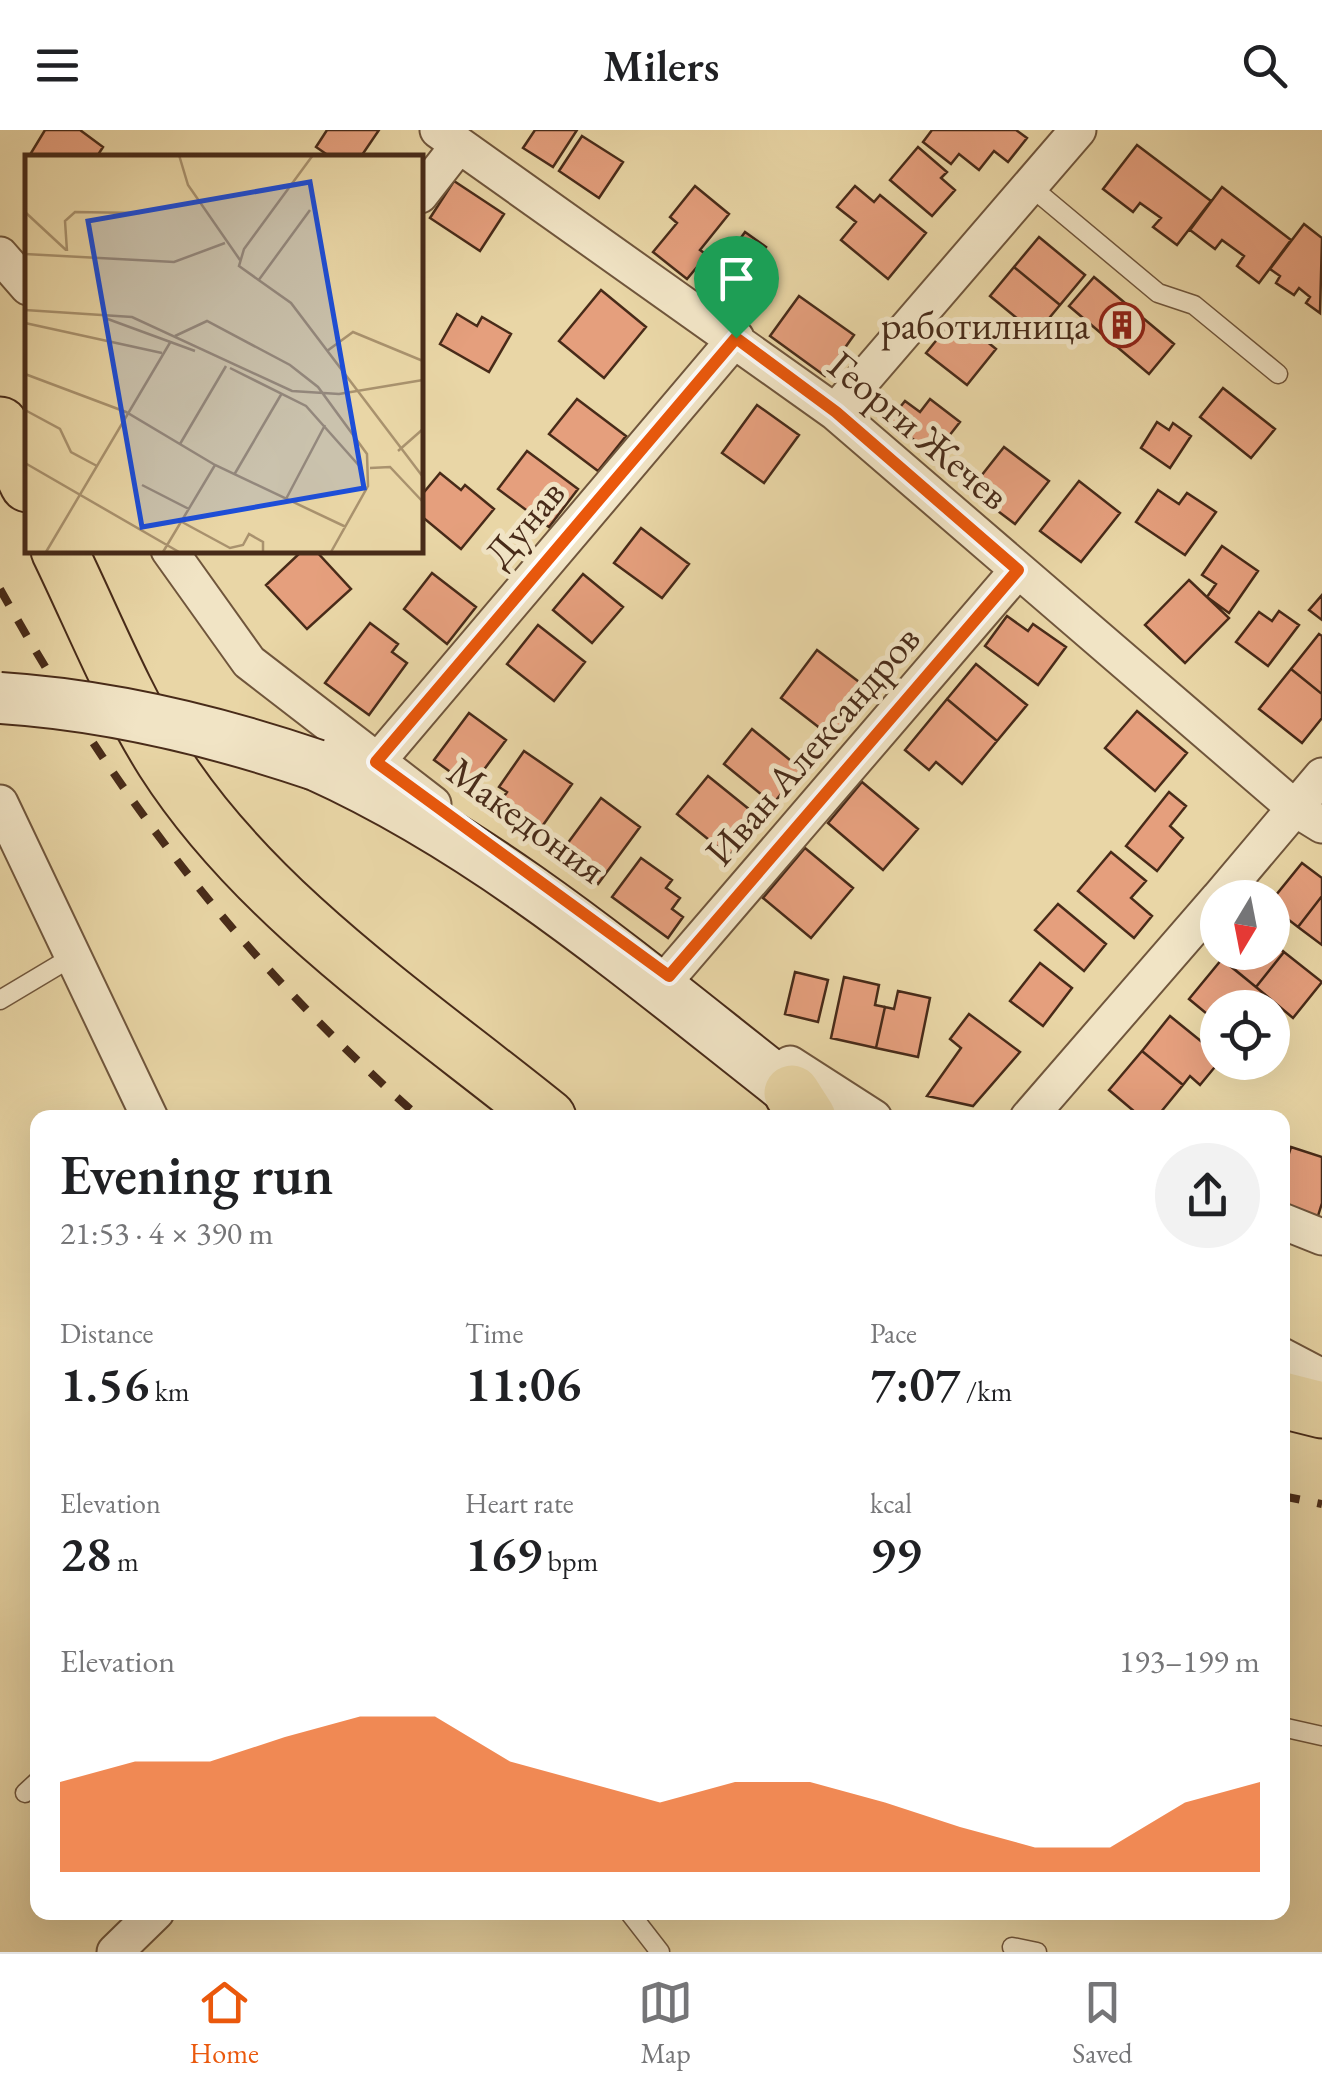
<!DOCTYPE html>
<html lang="en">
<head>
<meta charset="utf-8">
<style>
  :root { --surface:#fff; --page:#f2f2f2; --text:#202124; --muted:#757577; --line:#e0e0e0; --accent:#ea580c }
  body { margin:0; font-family:"EB Garamond",serif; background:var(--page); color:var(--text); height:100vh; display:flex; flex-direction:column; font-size:38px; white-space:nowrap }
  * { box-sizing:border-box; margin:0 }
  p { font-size:32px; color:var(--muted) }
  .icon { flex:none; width:55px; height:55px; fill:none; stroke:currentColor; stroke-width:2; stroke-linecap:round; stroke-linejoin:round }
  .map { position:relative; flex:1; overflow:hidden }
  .details { position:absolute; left:30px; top:980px; width:1260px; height:810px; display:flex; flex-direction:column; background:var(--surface); border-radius:20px; box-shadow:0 10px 40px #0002 }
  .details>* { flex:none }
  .needle { width:65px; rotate:190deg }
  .tools { position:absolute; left:1200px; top:750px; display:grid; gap:20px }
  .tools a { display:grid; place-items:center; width:90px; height:90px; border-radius:50%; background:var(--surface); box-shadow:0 10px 40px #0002; font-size:50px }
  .pin { position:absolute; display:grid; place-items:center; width:85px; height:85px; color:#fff; margin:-102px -42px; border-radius:50% 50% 50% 0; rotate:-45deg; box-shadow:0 0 10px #0007 }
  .pin .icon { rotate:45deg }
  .round { display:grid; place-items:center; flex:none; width:105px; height:105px; border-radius:52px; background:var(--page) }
  .headline { display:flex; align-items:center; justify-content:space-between; height:170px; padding:0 30px }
  h1 { font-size:55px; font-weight:600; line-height:75px }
  .figures { display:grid; grid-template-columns:repeat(3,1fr); gap:15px; height:170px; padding:10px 30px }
  .figures div { display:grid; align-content:center }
  .figures b { font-size:50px; font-weight:600 }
  .figures small { font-size:28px; font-weight:400 }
  .figures p { font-size:28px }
  .chart { height:280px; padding:20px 30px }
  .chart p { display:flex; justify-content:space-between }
  .chart svg { width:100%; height:180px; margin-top:10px; fill:var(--accent); opacity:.7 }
  header { display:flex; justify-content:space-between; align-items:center; height:130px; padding:0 30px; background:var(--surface); font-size:45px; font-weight:600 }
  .dock { display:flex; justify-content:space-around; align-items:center; height:140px; border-top:2px solid var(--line); background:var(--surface); font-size:28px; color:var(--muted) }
  .dock a { display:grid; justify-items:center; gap:5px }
  .dock .active { color:var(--accent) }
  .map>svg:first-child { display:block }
  .building { fill:#e59f7d; stroke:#482b19; stroke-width:2.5 }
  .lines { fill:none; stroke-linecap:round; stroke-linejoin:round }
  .lane-casing { stroke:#70563c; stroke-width:21 }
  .street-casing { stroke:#70563c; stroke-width:39 }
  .secondary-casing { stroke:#482b19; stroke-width:54 }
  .primary-casing { stroke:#482b19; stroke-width:59 }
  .lane { stroke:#f1e4c5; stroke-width:18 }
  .street { stroke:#f1e4c5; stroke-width:35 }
  .secondary { stroke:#f1e4c5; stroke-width:50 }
  .primary { stroke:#e9d6a6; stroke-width:55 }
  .rail { stroke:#482b19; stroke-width:8; stroke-dasharray:18 18; stroke-linecap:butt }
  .secondary-bridge-casing { stroke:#482b19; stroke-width:54; stroke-linecap:butt }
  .secondary-bridge { stroke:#f1e4c5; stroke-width:50 }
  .route-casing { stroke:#fff; stroke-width:20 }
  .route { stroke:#ea580c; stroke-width:12 }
  .labels { text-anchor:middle; stroke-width:10; stroke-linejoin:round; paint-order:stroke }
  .poi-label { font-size:40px; fill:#482b19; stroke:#f1e4c5; text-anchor:end }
  .street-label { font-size:40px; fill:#482b19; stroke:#f1e4c5 }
  .inset-road { fill:none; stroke:#a9926e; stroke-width:2.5 }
  .view { fill:#1d4ed8; fill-opacity:0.15; stroke:#1d4ed8; stroke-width:5 }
  .inset-edge { fill:none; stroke:#482b19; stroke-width:5 }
</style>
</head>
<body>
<header><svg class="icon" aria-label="menu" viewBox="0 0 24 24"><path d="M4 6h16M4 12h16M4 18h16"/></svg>Milers<svg class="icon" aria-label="search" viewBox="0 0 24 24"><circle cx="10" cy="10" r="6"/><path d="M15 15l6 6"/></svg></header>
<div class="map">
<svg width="1322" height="1822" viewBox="0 0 1322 1822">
  <rect width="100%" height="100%" fill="#e9d6a6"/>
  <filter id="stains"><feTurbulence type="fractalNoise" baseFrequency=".002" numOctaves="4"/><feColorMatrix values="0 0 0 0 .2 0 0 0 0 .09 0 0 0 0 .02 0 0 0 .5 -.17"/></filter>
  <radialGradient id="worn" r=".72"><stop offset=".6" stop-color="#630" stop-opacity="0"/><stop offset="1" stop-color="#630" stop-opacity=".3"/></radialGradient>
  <!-- building -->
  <path class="building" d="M 45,0 L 80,0 L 103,17 L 96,28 L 28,28 Z
    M 327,0 L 379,0 L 360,28 L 332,28 L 316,17 Z
    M 535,0 L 577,0 L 553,37 L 523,18 Z
    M 932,0 L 1016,0 L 1027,8 L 1008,32 L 994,21 L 979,40 L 959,24 L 951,34 L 923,12 Z
    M 582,6 L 623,32 L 599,68 L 559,41 Z
    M 1137,15 L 1211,71 L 1177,115 L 1153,97 L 1161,88 L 1140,73 L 1133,82 L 1103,59 Z
    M 918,17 L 947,42 L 941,48 L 955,60 L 932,86 L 890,50 Z
    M 454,51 L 504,84 L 480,121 L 430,88 Z
    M 695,56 L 729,84 L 700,120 L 707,125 L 687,149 L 653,122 L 677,93 L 670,87 Z
    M 855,56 L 874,72 L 880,65 L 926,103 L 888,149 L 841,110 L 856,92 L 837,77 Z
    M 1222,57 L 1291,110 L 1259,153 L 1237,136 L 1244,126 L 1222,110 L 1215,119 L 1190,100 Z
    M 1304,94 L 1322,108 L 1320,183 L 1306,173 L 1310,167 L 1299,158 L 1294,165 L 1276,153 L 1280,146 L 1270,139 Z
    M 745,102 L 766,117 L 756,131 L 771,142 L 742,183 L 706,157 Z
    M 1039,107 L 1085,145 L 1060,175 L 1014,137 Z
    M 1014,137 L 1060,175 L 1036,204 L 990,166 Z
    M 1094,147 L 1174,214 L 1149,244 L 1069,176 Z
    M 601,160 L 646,197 L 604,248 L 559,211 Z
    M 799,166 L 854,205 L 825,246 L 770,206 Z
    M 457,184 L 477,196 L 482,187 L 511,204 L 489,242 L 440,214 Z
    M 948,196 L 961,207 L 969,197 L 996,219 L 967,255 L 926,223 Z
    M 1223,258 L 1275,299 L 1251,328 L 1200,287 Z
    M 577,269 L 626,306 L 598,341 L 549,304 Z
    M 930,269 L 960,292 L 934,325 L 889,291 L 905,271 L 920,282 Z
    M 757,275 L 799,305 L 764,353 L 722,323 Z
    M 1157,292 L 1169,300 L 1173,293 L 1191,306 L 1170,338 L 1141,318 Z
    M 1004,317 L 1049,351 L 1015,394 L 970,360 Z
    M 527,321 L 578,359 L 549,397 L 498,359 Z
    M 440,343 L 461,360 L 465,355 L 494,379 L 461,419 L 420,385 L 420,367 Z
    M 1079,351 L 1120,383 L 1081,432 L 1040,401 Z
    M 1158,360 L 1179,374 L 1187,363 L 1216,382 L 1185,425 L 1136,392 Z
    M 641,398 L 689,434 L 662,468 L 614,433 Z
    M 1222,416 L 1258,441 L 1229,483 L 1207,467 L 1216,454 L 1202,445 Z
    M 303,420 L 315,420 L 351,459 L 307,499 L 266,455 Z
    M 432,443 L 476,477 L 447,514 L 404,479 Z
    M 583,444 L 623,477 L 592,513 L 553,480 Z
    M 1189,450 L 1229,488 L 1185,533 L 1145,495 Z
    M 1322,465 L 1322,490 L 1309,480 Z
    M 1279,481 L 1299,495 L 1268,536 L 1236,512 L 1259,482 L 1272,491 Z
    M 1007,486 L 1028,501 L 1033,494 L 1066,517 L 1038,555 L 985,516 Z
    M 370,493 L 398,514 L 392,522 L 407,533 L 369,585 L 325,553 Z
    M 538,495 L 585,532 L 554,571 L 507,534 Z
    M 1319,504 L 1322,506 L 1322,564 L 1291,539 Z
    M 817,520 L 871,561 L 834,609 L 781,568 Z
    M 976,534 L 1027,575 L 997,611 L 947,569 Z
    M 1291,539 L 1322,564 L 1322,588 L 1302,613 L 1259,579 Z
    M 947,569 L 997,611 L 962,654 L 936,632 L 929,640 L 905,620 Z
    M 1137,581 L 1187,623 L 1155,661 L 1105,618 Z
    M 469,583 L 506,610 L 471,657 L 434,630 Z
    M 752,599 L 801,639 L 773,674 L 724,634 Z
    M 524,621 L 572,654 L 536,705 L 496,678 L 507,662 L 499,657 Z
    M 708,646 L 760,688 L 729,726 L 677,684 Z
    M 862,652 L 918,699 L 883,740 L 828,693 Z
    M 1169,662 L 1186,676 L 1170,696 L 1183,708 L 1157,741 L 1126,716 Z
    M 601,668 L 640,697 L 598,754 L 559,725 Z
    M 805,718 L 853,758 L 811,808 L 763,768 Z
    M 1111,722 L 1146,751 L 1131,768 L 1152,786 L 1134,808 L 1078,761 Z
    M 641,728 L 672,750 L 666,758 L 680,768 L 672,779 L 683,787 L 668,808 L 612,767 Z
    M 1302,733 L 1322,748 L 1322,766 L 1298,797 L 1272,777 L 1272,770 Z
    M 1322,766 L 1322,815 L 1298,797 Z
    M 1058,774 L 1106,814 L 1084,841 L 1035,800 Z
    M 1218,808 L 1218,822 L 1272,822 L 1272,812 L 1284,822 L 1256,857 L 1209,819 Z
    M 1284,822 L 1322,852 L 1293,888 L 1256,857 Z
    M 1222,829 L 1268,867 L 1260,878 L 1218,878 L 1218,893 L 1189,869 Z
    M 1040,833 L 1072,858 L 1043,896 L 1010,871 Z
    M 795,842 L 828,850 L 818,892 L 785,884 Z
    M 844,847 L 879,855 L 875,875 L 885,877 L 876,918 L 831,908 Z
    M 898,861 L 930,868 L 918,927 L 876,918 L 885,877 L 894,879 Z
    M 969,884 L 1020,922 L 973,976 L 927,966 L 961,918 L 950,909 Z
    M 1170,886 L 1218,925 L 1219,932 L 1200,955 L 1190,946 L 1183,955 L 1142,921 Z
    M 1142,921 L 1183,955 L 1156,988 L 1142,988 L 1109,960 Z
    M 1291,1017 L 1322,1027 L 1322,1073 L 1317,1089 L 1282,1078 L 1282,1045 Z"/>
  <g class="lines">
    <defs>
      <path id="lane" d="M 1030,56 L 1158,163 L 1194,175 L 1278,244
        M 0,870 L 72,827
        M 1282,1597 L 1322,1606
        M 25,1663 L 38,1651
        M 629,1782 L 660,1822
        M 1012,1817 L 1037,1822"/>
      <path id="street" d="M 438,0 L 835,282 L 1296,679 L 1322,695
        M 420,65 L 459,15
        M 0,125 L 28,157
        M 835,282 L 1078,0
        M 169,420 L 249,532 L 433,674
        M 376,633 L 736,208
        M 0,673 L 150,988
        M 1219,768 L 1322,646
        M 669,846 L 1018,440
        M 790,934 L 874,988
        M 1028,988 L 1218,769
        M 1282,1091 L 1322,1107
        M 1282,1226 L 1322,1247
        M 115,1822 L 156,1782"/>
      <path id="secondary" d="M 316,635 C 504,720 661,862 824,987"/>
      <path id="primary" d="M 0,295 L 28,354
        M 59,420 C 93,490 123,566 164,631 C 256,775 417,882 548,988
        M 792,963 L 808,988
        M 1282,1270 L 1322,1280"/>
    </defs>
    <!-- lane casing -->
    <use href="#lane" class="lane-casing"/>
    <!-- street casing -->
    <use href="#street" class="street-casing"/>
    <!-- secondary casing -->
    <use href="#secondary" class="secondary-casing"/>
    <!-- primary casing -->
    <use href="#primary" class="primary-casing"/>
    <!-- lane -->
    <use href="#lane" class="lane"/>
    <!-- street -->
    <use href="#street" class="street"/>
    <!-- secondary -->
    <use href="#secondary" class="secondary"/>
    <!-- primary -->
    <use href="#primary" class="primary"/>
    <!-- rail -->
    <path class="rail" d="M 0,459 C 119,671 238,826 420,988
      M 1282,1366 L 1322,1374"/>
    <defs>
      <path id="secondary-bridge" d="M 0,568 C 109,575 213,600 316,635"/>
    </defs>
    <!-- secondary-bridge casing -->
    <use href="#secondary-bridge" class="secondary-bridge-casing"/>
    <!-- secondary-bridge -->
    <use href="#secondary-bridge" class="secondary-bridge"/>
  </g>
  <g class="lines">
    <defs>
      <path id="route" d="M 736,208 L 836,282 L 1018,440 L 669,846 L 376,632 Z"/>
    </defs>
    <!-- route casing -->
    <use href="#route" class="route-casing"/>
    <!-- route -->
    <use href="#route" class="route"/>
  </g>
  <!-- icons -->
  <defs>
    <symbol id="building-ring" viewBox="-11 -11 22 22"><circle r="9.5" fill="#f1e4c5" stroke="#8f2418" stroke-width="1.5"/><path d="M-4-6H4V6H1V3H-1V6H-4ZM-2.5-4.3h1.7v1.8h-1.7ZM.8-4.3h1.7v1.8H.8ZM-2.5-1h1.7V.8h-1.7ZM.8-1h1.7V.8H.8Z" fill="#8f2418"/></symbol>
  </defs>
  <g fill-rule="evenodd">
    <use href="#building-ring" x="1097" y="170" width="50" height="50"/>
  </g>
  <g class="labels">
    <!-- poi labels -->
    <g class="poi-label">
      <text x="1090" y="209">работилница</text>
    </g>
    <!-- street labels -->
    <g class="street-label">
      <text transform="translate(919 300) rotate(40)" y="14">Георги Жечев</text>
      <text transform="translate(524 393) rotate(-50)" y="14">Дунав</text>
      <text transform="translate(812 615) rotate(-49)" y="14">Иван Александров</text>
      <text transform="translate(527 690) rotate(36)" y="14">Македония</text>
    </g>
  </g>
  <!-- overview -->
  <g transform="translate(25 25)">
    <rect width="398" height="398" fill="#e9d6a6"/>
    <path class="inset-road" d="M 154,0 L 163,30 L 215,105M 288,0 L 219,94 L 214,111 L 266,148 L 398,322M 0,57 L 41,95M 42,96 L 40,66 L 50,57 L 115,58M 0,99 L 149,107 L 200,88M 233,126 L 285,55M 0,155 L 107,162 L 267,236 L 314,239 L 398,225M 80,163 L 170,196M 0,168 L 137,198M 150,181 L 182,166 L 265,210 L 293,232 L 342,299 L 343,331 L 306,397M 302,196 L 328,177 L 398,206M 205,213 L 281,251 L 337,314M 0,219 L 101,257 L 190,310 L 321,372M 0,255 L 35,274 L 46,297 L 72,311M 155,289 L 201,211M 373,296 L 398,274M 0,308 L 154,397M 345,313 L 365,312 L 398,347M 209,320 L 257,238M 117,330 L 164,354M 261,344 L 300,270M 157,367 L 205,393 L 218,390 L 224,379 L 238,387 L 238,397M 21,397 L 146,186M 138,397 L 190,310"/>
    <path class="view" d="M 285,27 L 339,333 L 117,372 L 63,66 Z"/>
    <rect width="398" height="398" class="inset-edge"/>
  </g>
  <rect width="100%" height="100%" filter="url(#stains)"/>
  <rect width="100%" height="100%" fill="url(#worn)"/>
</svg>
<div class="tools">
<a><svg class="needle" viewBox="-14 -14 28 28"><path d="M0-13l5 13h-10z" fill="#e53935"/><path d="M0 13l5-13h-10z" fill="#757577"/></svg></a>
<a><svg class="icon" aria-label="locate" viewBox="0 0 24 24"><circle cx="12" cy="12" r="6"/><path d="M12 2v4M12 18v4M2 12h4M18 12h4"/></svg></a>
</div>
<div class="pin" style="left:736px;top:208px;background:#1e9e55"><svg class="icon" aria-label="arrive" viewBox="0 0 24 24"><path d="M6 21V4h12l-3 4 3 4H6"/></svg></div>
<section class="details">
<div class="headline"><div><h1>Evening run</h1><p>21:53 · 4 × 390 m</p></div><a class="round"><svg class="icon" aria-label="share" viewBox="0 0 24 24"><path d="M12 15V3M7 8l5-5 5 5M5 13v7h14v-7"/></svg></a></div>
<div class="figures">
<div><p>Distance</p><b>1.56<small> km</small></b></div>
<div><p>Time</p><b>11:06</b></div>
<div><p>Pace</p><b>7:07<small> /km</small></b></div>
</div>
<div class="figures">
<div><p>Elevation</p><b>28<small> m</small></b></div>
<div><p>Heart rate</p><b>169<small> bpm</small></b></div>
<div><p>kcal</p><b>99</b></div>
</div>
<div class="chart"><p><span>Elevation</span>193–199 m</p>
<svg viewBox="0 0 160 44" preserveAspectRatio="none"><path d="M0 44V22L10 17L20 17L30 11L40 6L50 6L60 17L70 22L80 27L90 22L100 22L110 27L120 33L130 38L140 38L150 27L160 22V44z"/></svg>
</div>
</section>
</div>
<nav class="dock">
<a class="active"><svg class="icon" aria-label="home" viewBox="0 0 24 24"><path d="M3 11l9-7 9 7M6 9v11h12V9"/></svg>Home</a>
<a><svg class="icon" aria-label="map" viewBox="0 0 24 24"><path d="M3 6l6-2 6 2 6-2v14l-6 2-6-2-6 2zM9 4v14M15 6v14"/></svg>Map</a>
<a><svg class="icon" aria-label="saved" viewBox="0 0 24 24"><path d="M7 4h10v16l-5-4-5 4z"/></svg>Saved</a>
</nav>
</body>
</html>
